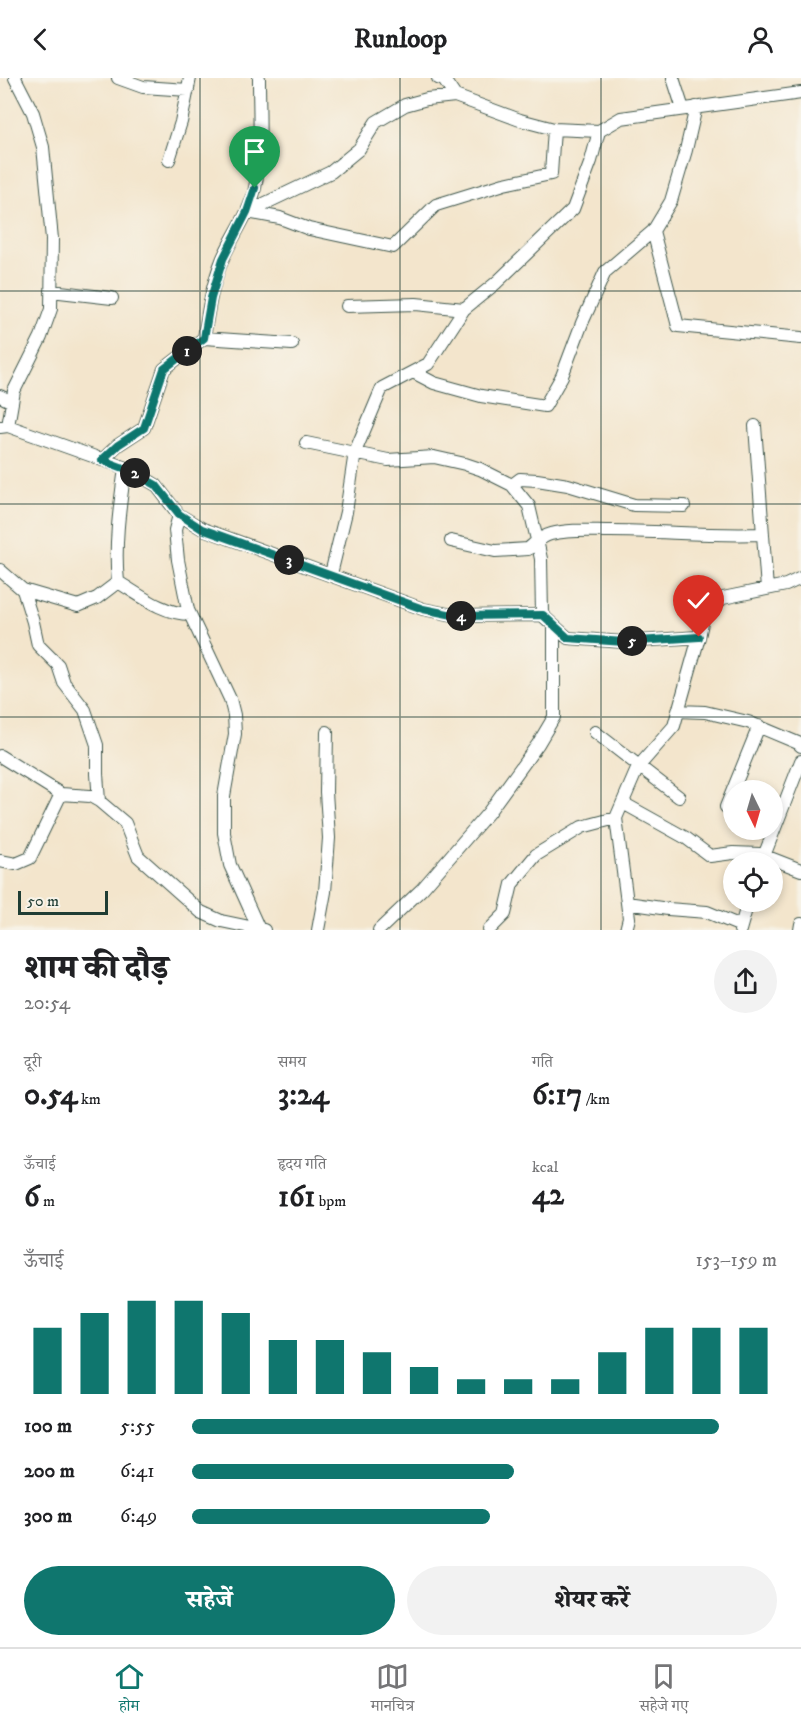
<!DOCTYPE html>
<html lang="hi">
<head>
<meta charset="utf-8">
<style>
  :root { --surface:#fff; --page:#f2f2f2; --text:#202124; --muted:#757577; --line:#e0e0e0; --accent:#0f766e }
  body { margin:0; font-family:"IM FELL DW Pica","Noto Serif Devanagari",serif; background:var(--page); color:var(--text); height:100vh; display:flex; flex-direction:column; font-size:22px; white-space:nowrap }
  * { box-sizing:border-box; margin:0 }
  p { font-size:20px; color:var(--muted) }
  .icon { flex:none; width:33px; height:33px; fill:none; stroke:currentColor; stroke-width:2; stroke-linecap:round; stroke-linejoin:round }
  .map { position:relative; height:852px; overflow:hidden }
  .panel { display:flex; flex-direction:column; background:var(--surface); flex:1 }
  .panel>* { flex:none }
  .needle { width:39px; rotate:175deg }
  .controls { position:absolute; left:723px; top:702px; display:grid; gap:12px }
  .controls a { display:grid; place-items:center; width:60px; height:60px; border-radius:50%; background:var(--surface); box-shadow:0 3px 9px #0003; font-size:30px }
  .scale { position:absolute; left:18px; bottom:15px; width:90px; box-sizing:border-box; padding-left:6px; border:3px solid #1f3d34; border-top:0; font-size:16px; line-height:21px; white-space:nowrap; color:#1f3d34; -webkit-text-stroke:4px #f7f3e8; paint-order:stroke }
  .pin { position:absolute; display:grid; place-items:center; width:51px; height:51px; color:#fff; margin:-62px -26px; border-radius:50% 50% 50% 0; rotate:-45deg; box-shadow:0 0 6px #0007 }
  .pin .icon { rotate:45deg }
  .km { position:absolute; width:30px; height:30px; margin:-15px; border-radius:50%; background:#222; color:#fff; font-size:16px; line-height:30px; text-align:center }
  .round { display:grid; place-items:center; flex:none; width:63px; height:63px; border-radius:32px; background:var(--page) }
  .head { display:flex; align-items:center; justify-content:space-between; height:102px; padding:0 24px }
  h1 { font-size:33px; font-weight:800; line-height:45px }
  .metrics { display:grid; grid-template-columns:repeat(3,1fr); gap:9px; height:102px; padding:6px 24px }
  .metrics div { display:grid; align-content:center }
  .metrics b { font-size:30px; font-weight:800 }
  .metrics small { font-size:16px; font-weight:400 }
  .metrics p { font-size:16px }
  .chart { height:168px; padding:12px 24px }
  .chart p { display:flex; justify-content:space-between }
  .chart svg { width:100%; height:108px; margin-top:6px; stroke:var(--accent); stroke-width:6 }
  .cta { display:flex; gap:12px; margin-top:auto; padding:12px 24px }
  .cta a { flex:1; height:69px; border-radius:36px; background:var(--accent); color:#fff; font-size:24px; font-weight:800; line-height:69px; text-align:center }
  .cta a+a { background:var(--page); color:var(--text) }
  ul { padding:0 24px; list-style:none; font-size:20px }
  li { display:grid; grid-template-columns:96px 72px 1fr; align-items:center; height:45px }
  li i { height:15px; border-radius:8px; background:var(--accent) }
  header { display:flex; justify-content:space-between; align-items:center; height:78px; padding:0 24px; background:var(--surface); font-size:27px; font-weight:800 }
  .menu { display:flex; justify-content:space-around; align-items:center; height:84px; border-top:2px solid var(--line); background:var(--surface); font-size:16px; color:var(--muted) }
  .menu a { display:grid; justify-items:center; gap:3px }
  .menu .current { color:var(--accent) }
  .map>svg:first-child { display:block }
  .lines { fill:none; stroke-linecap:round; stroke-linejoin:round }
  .minor-casing { stroke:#3f564b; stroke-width:14 }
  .minor { stroke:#fff; stroke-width:12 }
  .route-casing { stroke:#fff; stroke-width:12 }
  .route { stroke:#0f766e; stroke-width:8 }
  .grid { fill:none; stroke:#1f3d34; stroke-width:1.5; stroke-opacity:0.55 }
</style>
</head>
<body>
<header><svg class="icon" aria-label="back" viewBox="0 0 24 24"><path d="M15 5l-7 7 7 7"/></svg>Runloop<svg class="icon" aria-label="person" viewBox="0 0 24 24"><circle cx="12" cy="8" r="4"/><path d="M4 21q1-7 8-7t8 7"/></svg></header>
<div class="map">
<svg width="801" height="852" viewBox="0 0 801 852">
  <rect width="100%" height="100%" fill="#f7f3e8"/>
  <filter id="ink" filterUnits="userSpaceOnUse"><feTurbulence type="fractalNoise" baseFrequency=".0167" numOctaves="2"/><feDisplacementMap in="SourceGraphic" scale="12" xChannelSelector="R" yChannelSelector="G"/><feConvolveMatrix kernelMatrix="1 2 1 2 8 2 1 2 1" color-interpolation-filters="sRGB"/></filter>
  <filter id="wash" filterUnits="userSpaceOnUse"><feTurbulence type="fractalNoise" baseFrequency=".008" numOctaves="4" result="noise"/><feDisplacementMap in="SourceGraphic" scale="24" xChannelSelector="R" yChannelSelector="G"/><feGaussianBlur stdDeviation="1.35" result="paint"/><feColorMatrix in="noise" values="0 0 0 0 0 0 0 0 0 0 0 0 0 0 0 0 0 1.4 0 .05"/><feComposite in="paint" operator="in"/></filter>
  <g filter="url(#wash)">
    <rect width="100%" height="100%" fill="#f3e5cc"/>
  </g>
  <g filter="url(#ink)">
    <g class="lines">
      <defs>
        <path id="minor" d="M 118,0 L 143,9 L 188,12
          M 438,0 L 444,2 L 455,18
          M 673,0 L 683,31
          M 169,82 L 181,44 L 190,0
          M 247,134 L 331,94 L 359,71 L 376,44 L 405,27 L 427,21 L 455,18 L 520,42 L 554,51 L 599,53
          M 247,134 L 280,140 L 309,151 L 393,169 L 436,127 L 504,106 L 551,96 L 554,51
          M 653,153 L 678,248 L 801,260
          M 51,213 L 112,220
          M 347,228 L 416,226 L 464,231
          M 204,260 L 292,266
          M 413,294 L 434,305 L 481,318 L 545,328 L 562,298 L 582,245 L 605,194 L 653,153 L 671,123 L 686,72 L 696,29
          M 0,318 L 12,324
          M 8,348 L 14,313 L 41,259 L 51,231 L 52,161 L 43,69 L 33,35 L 15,0
          M 755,348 L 767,511
          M 0,349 L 8,348 L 129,391 L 156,407 L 179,437 L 203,451 L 423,531 L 458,538 L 542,537 L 568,560 L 624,564 L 699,559 L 704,536 L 723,520 L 786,507 L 801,500
          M 306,365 L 388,382 L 434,379 L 465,386 L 480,391 L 512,407 L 529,428 L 537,462 L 541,481 L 542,537
          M 102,382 L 118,367 L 144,350 L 164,291 L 204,260 C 208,233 212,206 223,180 C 233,157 250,135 255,110 C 262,76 259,35 259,0
          M 125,390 C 120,427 114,466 118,504 C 140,517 163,536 190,536
          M 512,407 L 520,401 L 537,402 L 568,407 L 634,427 L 684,428
          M 179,437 L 175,452 L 178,482 L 188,532 L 230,621 L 234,637 L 235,656 L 224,718 L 224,755 L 230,787 L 258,849
          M 451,463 L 495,473 L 528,471 C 535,465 542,458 551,456 C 570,451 591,453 611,453 C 661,453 711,458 762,456
          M 0,492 L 23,512 L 78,528 L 97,520 L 118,504
          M 331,496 L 346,434 L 355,374 L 382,310 L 428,286 L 464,231 L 496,205 L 573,131 L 591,83 L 599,53 L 621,40 L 801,15
          M 23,512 L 33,544 L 38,567 L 58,587 L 64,605 L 85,632 L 97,667 L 97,696 L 99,723
          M 678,633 L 705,634 L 748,644 L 798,665 L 801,668
          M 595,654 L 679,719
          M 0,678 L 61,716 L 90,718 L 99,723 L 125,745 L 138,778 L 201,834 L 221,843 L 264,852
          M 623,725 L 686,760 L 710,778 L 733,775 L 760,776 L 801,792
          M 726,729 L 759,648
          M 764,778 L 801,683
          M 0,783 L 16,786 L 30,780 L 61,716
          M 627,825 L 668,831 L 707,834 L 741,848
          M 318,852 L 325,814 L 329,760 L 326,714 L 327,654
          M 379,852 L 422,811 L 488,735 L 538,666 L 554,639 L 554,548
          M 489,852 L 505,836 L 512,806 L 536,777 L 582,749 L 616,740
          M 626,852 L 629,840 L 616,740 L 638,689 L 674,648 L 699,559
          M 740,852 L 748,824
          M 800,852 L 801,846"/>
      </defs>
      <!-- minor casing -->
      <use href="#minor" class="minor-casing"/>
      <!-- minor -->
      <use href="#minor" class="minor"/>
    </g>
  </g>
  <g class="lines" filter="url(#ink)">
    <defs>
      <path id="route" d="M 255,110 L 247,134 L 223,181 L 211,220 L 204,260 L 164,291 L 144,350 L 118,367 L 102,382 L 129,392 L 156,407 L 179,436 L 202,451 L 423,531 L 458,538 L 543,537 L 568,560 L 624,564 L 699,559"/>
    </defs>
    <!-- route casing -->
    <use href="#route" class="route-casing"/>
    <!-- route -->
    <use href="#route" class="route"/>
  </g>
  <!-- grid -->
  <path class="grid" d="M 200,0 L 200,852M 400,0 L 400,852M 601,0 L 601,852M 0,213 L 801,213M 0,426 L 801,426M 0,639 L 801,639"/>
</svg>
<div class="controls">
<a><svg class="needle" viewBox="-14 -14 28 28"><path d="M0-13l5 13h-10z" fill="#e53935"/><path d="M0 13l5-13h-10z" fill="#757577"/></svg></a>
<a><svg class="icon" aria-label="locate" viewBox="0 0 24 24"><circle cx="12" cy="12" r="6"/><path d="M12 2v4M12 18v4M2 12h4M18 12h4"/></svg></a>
</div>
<div class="scale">50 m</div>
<div class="pin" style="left:255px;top:110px;background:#1e9e55"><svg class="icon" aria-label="arrive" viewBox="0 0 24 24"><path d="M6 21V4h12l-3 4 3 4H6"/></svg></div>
<div class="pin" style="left:699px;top:559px;background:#d93025"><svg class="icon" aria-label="check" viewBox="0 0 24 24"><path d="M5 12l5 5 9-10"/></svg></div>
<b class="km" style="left:187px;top:273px">1</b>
<b class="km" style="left:135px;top:395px">2</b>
<b class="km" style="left:289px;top:482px">3</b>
<b class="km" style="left:461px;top:538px">4</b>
<b class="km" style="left:632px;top:563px">5</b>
</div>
<section class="panel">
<div class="head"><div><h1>शाम की दौड़</h1><p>20:54</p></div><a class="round"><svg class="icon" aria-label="share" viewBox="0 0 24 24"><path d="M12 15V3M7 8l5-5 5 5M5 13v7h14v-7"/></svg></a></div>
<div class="metrics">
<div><p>दूरी</p><b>0.54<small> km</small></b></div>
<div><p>समय</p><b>3:24</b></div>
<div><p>गति</p><b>6:17<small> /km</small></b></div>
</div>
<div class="metrics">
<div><p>ऊँचाई</p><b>6<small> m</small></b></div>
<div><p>हृदय गति</p><b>161<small> bpm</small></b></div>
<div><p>kcal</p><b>42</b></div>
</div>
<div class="chart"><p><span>ऊँचाई</span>153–159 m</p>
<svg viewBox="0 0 160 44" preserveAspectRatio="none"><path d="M5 44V17M15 44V11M25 44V6M35 44V6M45 44V11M55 44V22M65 44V22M75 44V27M85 44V33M95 44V38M105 44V38M115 44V38M125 44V27M135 44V17M145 44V17M155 44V17"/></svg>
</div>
<ul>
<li><b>100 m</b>5:55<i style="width:90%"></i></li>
<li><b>200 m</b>6:41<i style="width:55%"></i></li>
<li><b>300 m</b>6:49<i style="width:51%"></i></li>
</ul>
<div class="cta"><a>सहेजें</a><a>शेयर करें</a></div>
</section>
<nav class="menu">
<a class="current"><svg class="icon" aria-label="home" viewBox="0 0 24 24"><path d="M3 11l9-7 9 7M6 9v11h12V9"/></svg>होम</a>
<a><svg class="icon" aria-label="map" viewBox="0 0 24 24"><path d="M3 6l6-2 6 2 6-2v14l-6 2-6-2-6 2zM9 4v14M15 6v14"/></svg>मानचित्र</a>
<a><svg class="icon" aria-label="saved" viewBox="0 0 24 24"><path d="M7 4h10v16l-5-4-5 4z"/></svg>सहेजे गए</a>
</nav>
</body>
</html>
